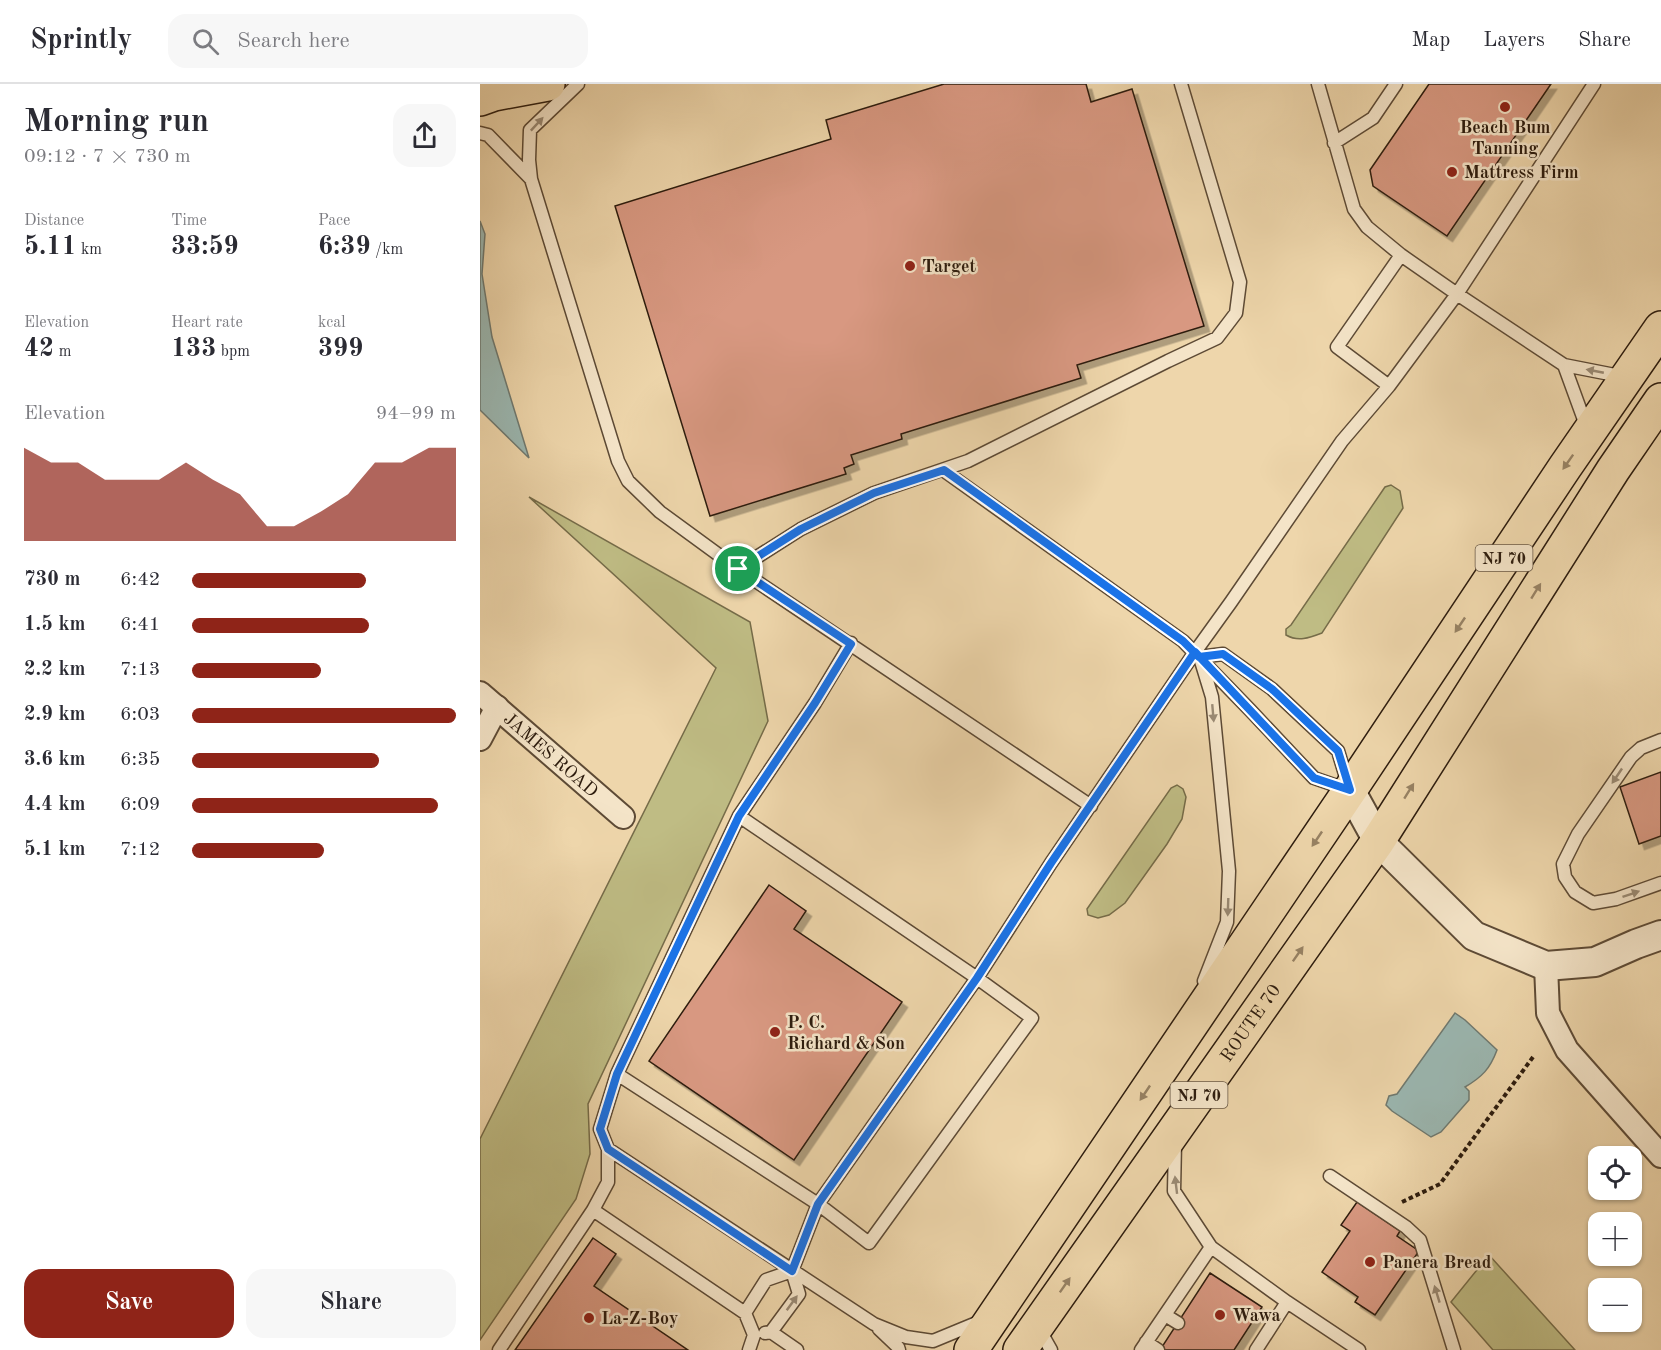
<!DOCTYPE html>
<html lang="en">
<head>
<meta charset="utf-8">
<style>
  :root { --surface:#fff; --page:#f7f7f7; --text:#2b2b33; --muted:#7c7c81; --line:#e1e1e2; --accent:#8f2418 }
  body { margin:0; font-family:"Old Standard TT",serif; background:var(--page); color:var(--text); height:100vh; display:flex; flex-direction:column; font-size:22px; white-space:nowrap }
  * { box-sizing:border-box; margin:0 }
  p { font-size:20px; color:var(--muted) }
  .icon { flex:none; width:33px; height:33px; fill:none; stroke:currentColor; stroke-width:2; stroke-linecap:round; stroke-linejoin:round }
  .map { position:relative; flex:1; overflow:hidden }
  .panel { display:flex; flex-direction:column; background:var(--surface); width:480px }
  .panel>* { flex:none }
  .fabs { position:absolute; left:1108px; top:1062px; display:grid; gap:12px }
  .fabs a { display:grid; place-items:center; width:54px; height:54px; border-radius:12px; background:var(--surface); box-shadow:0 2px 4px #0004; font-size:30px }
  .pin { position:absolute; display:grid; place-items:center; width:51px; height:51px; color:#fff; margin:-26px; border:3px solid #fff; border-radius:50%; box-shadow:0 2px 6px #0007 }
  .round { display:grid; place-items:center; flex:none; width:63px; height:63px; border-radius:18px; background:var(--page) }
  .headline { display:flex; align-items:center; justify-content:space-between; height:102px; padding:0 24px }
  h1 { font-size:33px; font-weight:600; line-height:45px }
  .metrics { display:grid; grid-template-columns:repeat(3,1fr); gap:9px; height:102px; padding:6px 24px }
  .metrics div { display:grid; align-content:center }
  .metrics b { font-size:26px; font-weight:600 }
  .metrics small { font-size:16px; font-weight:400 }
  .metrics p { font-size:16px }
  .chart { height:168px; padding:12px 24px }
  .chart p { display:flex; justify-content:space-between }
  .chart svg { width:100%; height:108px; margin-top:6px; fill:var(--accent); opacity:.7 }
  .primary-button { display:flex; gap:12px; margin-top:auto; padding:12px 24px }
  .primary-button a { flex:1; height:69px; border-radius:18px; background:var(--accent); color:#fff; font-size:24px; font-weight:600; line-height:69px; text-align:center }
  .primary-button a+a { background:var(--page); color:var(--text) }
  ul { padding:0 24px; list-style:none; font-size:20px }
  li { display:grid; grid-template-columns:96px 72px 1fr; align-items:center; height:45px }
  li i { height:15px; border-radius:8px; background:var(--accent) }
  header { display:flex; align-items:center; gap:36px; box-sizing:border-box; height:84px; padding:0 30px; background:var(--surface); border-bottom:2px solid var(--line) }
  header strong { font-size:28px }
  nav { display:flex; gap:33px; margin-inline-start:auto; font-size:21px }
  .search { width:420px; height:54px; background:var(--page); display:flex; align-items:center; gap:15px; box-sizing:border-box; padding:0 21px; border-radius:18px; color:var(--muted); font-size:22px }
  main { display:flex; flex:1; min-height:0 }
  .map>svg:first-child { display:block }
  .green { fill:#bfbc84; stroke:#766c49; stroke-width:1.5 }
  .water { fill:#9bb7b1; stroke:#6f7970; stroke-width:1.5 }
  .building { fill:#d89881; stroke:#2d1c0e; stroke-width:1.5; filter:url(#shadow) }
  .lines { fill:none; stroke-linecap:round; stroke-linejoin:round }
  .service-casing { stroke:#5d4a35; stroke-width:15 }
  .minor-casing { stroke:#5d4a35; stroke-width:26 }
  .tertiary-casing { stroke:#5d4a35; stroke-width:32 }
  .primary-casing { stroke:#2d1c0e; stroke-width:36 }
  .trunk-casing { stroke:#2d1c0e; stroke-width:36 }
  .path { stroke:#2d1c0e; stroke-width:4; stroke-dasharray:4.5 3; stroke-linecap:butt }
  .service { stroke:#f4e4c8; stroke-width:12 }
  .minor { stroke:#f4e4c8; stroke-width:22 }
  .tertiary { stroke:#f4e4c8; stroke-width:28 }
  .primary { stroke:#eed6ab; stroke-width:33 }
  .trunk { stroke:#eed6ab; stroke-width:33 }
  .oneway { fill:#9a8a74 }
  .oneway2 { fill:#978264 }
  .route-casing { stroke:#fff; stroke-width:12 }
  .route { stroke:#1a73e8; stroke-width:8 }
  .poi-dot { fill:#8f2418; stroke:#f4e4c8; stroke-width:2 }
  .labels { text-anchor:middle; stroke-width:5; stroke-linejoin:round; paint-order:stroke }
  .shield { fill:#f4e4c8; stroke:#695846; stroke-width:1.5 }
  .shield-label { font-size:16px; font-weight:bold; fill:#2d1c0e }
  .poi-label { font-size:18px; font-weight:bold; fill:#2d1c0e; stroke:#f4e4c8; text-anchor:start }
  .street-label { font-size:18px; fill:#2d1c0e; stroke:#f4e4c8 }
</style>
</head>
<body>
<header>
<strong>Sprintly</strong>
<div class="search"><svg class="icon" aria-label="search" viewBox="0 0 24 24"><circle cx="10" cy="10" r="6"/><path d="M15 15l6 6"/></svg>Search here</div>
<nav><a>Map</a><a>Layers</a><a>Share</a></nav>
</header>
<main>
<section class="panel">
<div class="headline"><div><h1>Morning run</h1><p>09:12 · 7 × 730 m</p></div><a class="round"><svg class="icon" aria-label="share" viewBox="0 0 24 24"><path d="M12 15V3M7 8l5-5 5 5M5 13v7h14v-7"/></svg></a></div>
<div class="metrics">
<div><p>Distance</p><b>5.11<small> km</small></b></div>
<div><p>Time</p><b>33:59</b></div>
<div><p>Pace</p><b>6:39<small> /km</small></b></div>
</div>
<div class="metrics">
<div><p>Elevation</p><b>42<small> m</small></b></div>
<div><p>Heart rate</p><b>133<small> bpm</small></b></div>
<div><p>kcal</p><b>399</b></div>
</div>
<div class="chart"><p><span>Elevation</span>94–99 m</p>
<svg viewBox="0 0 160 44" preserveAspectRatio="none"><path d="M0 44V6L10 12L20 12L30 19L40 19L50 19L60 12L70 19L80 25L90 38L100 38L110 32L120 25L130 12L140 12L150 6L160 6V44z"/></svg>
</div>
<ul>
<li><b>730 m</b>6:42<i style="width:66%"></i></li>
<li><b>1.5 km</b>6:41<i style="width:67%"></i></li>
<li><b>2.2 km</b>7:13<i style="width:49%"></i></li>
<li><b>2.9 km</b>6:03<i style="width:100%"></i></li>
<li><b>3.6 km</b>6:35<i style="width:71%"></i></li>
<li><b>4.4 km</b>6:09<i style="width:93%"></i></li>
<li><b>5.1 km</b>7:12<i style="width:50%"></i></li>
</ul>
<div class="primary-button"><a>Save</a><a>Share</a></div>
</section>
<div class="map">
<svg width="1181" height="1266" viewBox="0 0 1181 1266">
  <defs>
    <filter id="shadow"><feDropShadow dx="5.5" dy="5.5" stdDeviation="0" flood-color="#0004"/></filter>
  </defs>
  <rect width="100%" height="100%" fill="#eed6ab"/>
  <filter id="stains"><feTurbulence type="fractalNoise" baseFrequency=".00333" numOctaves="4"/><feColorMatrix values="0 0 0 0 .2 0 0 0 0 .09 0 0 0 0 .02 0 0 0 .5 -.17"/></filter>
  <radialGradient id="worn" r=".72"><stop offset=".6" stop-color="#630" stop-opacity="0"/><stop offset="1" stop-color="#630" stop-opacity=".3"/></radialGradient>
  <!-- green -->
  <path class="green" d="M 911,401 L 920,407 L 923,424 L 842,549 C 829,554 818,558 806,551 L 806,545 L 811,541 L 905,403 Z
    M 49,413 L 270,538 L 288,637 L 108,1020 L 110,1070 L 96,1115 L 0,1256 L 0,1055 L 236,584 Z
    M 697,701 L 703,705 L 706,713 L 702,735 L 687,760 L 645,819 L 629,831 L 618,834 L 608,831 L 607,825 L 691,704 Z
    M 1009,1171 L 1095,1266 L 1013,1266 L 971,1218 Z"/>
  <!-- water -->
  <path class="water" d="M 0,137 L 5,150 L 2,190 L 12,253 L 49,374 L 0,326 Z
    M 975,929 L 985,936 L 1017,966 C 1010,985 1002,993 985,1003 L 989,1007 L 989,1016 L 961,1048 L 951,1053 L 912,1027 L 906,1021 L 909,1012 L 917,1010 Z"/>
  <!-- building -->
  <path class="building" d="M 464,0 L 606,0 L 611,18 L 652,5 L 724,242 L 597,281 L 601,294 L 421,350 L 422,355 L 371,371 L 374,380 L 364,384 L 366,390 L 230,432 L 135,122 L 351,55 L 346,36 Z
    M 949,0 L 1071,0 L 967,152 L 893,102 L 890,86 Z
    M 1181,688 L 1181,752 L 1159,760 L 1140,703 Z
    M 289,801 L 326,827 L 314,845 L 422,918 L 314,1076 L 169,977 Z
    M 877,1118 L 920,1147 L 917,1152 L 939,1167 L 895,1231 L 875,1218 L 878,1213 L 842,1188 L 870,1147 L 861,1141 Z
    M 113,1154 L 136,1170 L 114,1202 L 208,1266 L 35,1266 Z
    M 730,1189 L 782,1223 L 754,1266 L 680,1266 Z"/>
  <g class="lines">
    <defs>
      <path id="service" d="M 98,0 L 50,46 L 49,76 L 51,95 L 138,377 L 148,397 L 180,428 L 258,485 L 321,445 L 394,409 L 488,377 L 688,277 L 737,254 L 756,229 L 760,198 L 701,0
        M 838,0 L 874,125 L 887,143 L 921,171 L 977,210 L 1084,281 L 1145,293
        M 0,49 L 8,51 L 51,95
        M 854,59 L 893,34 L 916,0
        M 921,171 L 857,263 L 909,302 L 977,210 L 1114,0
        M 1084,281 L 1107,344
        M 463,386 L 703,557 L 770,626 L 834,694 L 869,706
        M 258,485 L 611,722
        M 371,559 L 335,619 L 259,732 L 137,990 L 120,1045 L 128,1065 L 394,1240 L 426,1253 L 453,1257 L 499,1238
        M 719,573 L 743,570 L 792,605 L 858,667 L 868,700
        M 721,577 L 732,613 L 749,787 L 747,838 L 724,897
        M 1181,656 L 1161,664 L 1151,673 L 1098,750 L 1083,780 L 1085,793 L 1095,808 L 1113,819 L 1136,815 L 1181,799
        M 137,990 L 338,1120 L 389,1159 L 552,934 L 497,894 L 259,732
        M 695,1059 L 694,1107 L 731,1163 L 807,1218 L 879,1266
        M 850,1092 L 926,1143 L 940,1156 L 974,1266
        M 113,1126 L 265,1229 L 274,1251 L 269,1266
        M 265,1229 L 286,1196 L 312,1187
        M 685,1231 L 698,1239
        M 558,1243 L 571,1266
        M 399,1245 L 418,1263 L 419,1266
        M 291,1248 L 319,1210 L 312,1187 L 338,1120 L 497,894 L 571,779 L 715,568 L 751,518 L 862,357 L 909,302
        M 285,1249 L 291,1248 L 317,1266
        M 666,1258 L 678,1266
        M 19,1266 L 113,1126 L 128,1098 L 128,1065
        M 661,1266 L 731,1163
        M 776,1266 L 807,1218"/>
      <g id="minor">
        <path id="s1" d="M 0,609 L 143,733"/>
        <path d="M 0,655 L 17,623"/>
        <path d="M 1066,882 L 1068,929 L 1087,966 L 1181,1072"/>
      </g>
      <path id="tertiary" d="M 870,706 L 898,757 L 994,852 L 1066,882 L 1115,878 L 1156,860 L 1181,851"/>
      <path id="primary" d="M 0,15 L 14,10 L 68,0"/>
      <g id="trunk">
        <path d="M 491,1266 L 870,706 L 1085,383 L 1181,244"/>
        <path id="s2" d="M 540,1266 L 898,757 L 1133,386 L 1181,316"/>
      </g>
    </defs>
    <!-- service casing -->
    <use href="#service" class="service-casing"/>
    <!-- minor casing -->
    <use href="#minor" class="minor-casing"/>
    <!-- tertiary casing -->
    <use href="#tertiary" class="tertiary-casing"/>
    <!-- primary casing -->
    <use href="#primary" class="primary-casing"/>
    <!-- trunk casing -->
    <use href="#trunk" class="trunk-casing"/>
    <!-- path -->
    <path class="path" d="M 922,1118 L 960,1100 L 1053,973"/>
    <!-- service -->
    <use href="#service" class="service"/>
    <!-- minor -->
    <use href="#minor" class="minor"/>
    <!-- tertiary -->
    <use href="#tertiary" class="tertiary"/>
    <!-- primary -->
    <use href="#primary" class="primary"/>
    <!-- trunk -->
    <use href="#trunk" class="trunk"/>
  </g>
  <!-- one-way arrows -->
  <defs><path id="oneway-solid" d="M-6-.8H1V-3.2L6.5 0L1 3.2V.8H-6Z" transform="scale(1.5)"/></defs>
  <g class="oneway">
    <use href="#oneway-solid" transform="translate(57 40) rotate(-47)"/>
    <use href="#oneway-solid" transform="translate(1115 287) rotate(-169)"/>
    <use href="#oneway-solid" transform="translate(733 629) rotate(85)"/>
    <use href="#oneway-solid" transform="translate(1137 692) rotate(124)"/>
    <use href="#oneway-solid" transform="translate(1151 810) rotate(-19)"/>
    <use href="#oneway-solid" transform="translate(748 823) rotate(92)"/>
    <use href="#oneway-solid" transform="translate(696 1101) rotate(-97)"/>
    <use href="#oneway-solid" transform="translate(957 1210) rotate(-107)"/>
    <use href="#oneway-solid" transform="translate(312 1219) rotate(-54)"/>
  </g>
  <g class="oneway2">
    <use href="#oneway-solid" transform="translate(1088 378) rotate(125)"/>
    <use href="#oneway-solid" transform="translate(1056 507) rotate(-58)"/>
    <use href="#oneway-solid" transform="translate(980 541) rotate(124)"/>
    <use href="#oneway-solid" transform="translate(929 707) rotate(-58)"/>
    <use href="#oneway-solid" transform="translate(837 755) rotate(124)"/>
    <use href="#oneway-solid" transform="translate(818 870) rotate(-55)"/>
    <use href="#oneway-solid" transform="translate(665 1009) rotate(124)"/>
    <use href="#oneway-solid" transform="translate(585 1201) rotate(-55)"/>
  </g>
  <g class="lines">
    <defs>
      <path id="route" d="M 258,485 L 371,560 L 335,619 L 259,732 L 137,990 L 120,1045 L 128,1065 L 312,1187 L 338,1120 L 497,894 L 571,779 L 715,568 L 834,694 L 870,706 L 858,667 L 792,605 L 743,570 L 719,573 L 703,557 L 464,386 L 394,409 L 321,445 L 258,485"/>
    </defs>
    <!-- route casing -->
    <use href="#route" class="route-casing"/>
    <!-- route -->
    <use href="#route" class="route"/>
  </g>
  <!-- markers -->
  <g class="poi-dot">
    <circle cx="1025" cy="23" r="6"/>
    <circle cx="972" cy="88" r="6"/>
    <circle cx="430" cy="182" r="6"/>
    <circle cx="295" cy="948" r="6"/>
    <circle cx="890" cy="1178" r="6"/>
    <circle cx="740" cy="1231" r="6"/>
    <circle cx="109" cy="1234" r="6"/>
  </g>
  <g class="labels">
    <!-- shield labels -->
    <g class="shield">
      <rect x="995.5" y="461" width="57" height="26" rx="4.5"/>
      <rect x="690.5" y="998" width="57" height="26" rx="4.5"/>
    </g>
    <g class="shield-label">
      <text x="1024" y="480">NJ 70</text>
      <text x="719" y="1017">NJ 70</text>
    </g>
    <!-- poi labels -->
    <g class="poi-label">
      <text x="1025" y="49" text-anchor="middle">Beach Bum<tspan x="1025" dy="21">Tanning</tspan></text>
      <text x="984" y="94">Mattress Firm</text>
      <text x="442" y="188">Target</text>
      <text x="307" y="944">P. C.<tspan x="307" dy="21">Richard &amp; Son</tspan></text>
      <text x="902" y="1184">Panera Bread</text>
      <text x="752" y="1237">Wawa</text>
      <text x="121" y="1240">La-Z-Boy</text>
    </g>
    <!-- street labels -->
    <g class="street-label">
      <text dy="6" stroke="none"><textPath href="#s1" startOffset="94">JAMES ROAD</textPath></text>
      <text dy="6" stroke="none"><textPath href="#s2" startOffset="400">ROUTE 70</textPath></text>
    </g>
  </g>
  <rect width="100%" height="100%" filter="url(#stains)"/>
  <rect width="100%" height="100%" fill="url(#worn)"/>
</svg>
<div class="fabs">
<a><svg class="icon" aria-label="locate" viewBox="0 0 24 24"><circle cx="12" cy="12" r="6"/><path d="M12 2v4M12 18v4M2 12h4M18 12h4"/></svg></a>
<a>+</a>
<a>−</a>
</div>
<div class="pin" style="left:258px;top:485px;background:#1e9e55"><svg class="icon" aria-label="arrive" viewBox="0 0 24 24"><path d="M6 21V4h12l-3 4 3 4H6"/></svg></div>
</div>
</main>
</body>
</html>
